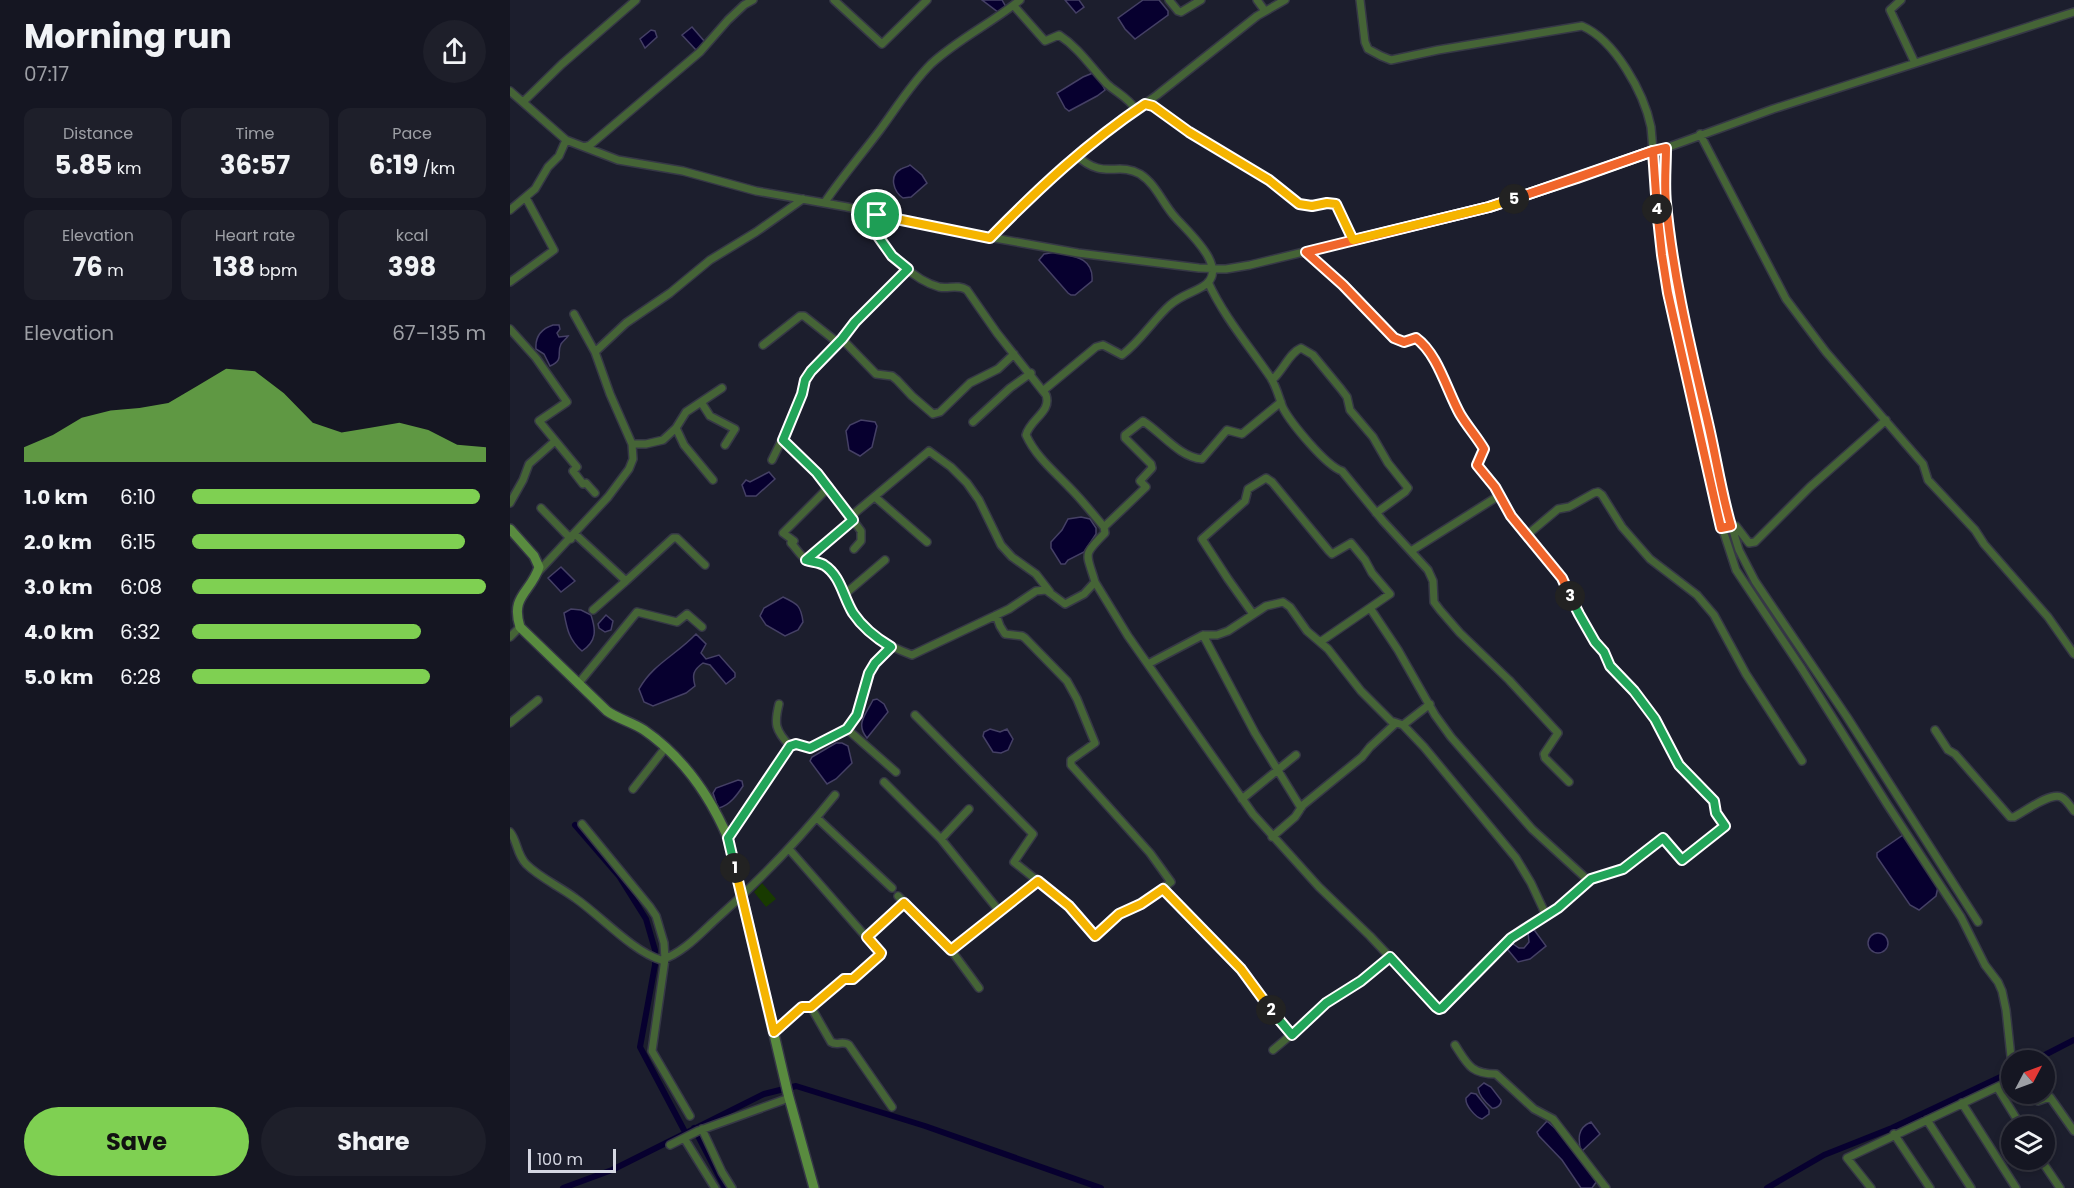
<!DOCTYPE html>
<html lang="en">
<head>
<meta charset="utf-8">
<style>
  :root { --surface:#151622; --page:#1e1f2a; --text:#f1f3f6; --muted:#9d9fa5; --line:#343540; --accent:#7fd052 }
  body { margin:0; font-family:Poppins,sans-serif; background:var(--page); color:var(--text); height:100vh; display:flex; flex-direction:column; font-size:22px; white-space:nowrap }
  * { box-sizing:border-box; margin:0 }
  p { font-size:20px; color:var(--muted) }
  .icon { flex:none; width:33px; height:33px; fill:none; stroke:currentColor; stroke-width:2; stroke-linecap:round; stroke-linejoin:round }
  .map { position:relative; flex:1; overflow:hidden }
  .panel { display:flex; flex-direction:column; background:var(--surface); width:510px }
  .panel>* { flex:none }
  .needle { width:39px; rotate:49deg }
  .buttons { position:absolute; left:1491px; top:1050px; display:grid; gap:12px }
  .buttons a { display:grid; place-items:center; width:54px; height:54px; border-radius:50%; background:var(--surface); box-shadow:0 3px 9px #0003,0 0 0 2px var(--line); font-size:30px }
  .scale { position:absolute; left:18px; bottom:15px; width:88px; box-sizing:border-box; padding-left:6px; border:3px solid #d5d7e2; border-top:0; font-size:16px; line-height:21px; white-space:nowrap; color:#d5d7e2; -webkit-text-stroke:4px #1c1e2d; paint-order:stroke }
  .pin { position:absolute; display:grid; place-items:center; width:51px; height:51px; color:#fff; margin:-26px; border:3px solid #fff; border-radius:50%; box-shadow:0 2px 6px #0007 }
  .km { position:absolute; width:30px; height:30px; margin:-15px; border-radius:50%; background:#222; color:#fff; font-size:16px; line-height:30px; text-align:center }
  .round { display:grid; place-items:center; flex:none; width:63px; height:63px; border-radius:32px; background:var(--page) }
  .overview { display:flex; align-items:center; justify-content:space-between; height:102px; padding:0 24px }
  h1 { font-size:33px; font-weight:700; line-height:45px }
  .metrics { display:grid; grid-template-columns:repeat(3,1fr); gap:9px; height:102px; padding:6px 24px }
  .metrics div { display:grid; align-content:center; border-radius:12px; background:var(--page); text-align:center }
  .metrics b { font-size:26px; font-weight:700 }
  .metrics small { font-size:16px; font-weight:400 }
  .metrics p { font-size:16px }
  .chart { height:168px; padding:12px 24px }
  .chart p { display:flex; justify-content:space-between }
  .chart svg { width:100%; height:108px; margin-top:6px; fill:var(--accent); opacity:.7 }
  .cta { display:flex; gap:12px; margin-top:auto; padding:12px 24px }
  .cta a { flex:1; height:69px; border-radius:36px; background:var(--accent); color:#111; font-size:24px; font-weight:700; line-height:69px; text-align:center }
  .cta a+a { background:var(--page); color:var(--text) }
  ul { padding:0 24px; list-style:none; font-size:20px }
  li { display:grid; grid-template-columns:96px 72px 1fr; align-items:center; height:45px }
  li i { height:15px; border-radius:8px; background:var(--accent) }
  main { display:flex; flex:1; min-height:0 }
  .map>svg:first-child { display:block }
  .green { fill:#183a00 }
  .water { fill:#07002f; stroke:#454065; stroke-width:1.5 }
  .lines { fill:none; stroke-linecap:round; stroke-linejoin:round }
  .canal { stroke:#07002f; stroke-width:6 }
  .street-casing { stroke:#363846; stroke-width:10 }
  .secondary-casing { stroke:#363846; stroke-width:12 }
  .street { stroke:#456436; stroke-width:7 }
  .secondary { stroke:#598b3f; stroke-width:9 }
  .split-1-casing { stroke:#fff; stroke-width:12 }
  .split-2-casing { stroke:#fff; stroke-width:12 }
  .split-3-casing { stroke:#fff; stroke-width:12 }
  .split-4-casing { stroke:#fff; stroke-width:12 }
  .split-5-casing { stroke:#fff; stroke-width:12 }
  .split-6-casing { stroke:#fff; stroke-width:12 }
  .split-1 { stroke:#22a559; stroke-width:8 }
  .split-2 { stroke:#f5b400; stroke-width:8 }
  .split-3 { stroke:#22a559; stroke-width:8 }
  .split-4 { stroke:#f0652b; stroke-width:8 }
  .split-5 { stroke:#f0652b; stroke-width:8 }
  .split-6 { stroke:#f5b400; stroke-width:8 }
</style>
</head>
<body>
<main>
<section class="panel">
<div class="overview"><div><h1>Morning run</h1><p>07:17</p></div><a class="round"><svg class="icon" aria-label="share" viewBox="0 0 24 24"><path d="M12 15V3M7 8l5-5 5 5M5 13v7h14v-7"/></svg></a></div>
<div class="metrics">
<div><p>Distance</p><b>5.85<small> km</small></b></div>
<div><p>Time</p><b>36:57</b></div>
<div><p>Pace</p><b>6:19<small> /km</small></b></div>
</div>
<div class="metrics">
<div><p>Elevation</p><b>76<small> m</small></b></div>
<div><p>Heart rate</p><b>138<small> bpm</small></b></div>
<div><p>kcal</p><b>398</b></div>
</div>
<div class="chart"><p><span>Elevation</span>67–135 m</p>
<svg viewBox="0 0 160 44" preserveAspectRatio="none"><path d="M0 44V38L10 33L20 26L30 23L40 22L50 20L60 13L70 6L80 7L90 16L100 28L110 32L120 30L130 28L140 31L150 37L160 38V44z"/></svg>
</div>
<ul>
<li><b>1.0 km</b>6:10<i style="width:98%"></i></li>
<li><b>2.0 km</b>6:15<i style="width:93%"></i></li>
<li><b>3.0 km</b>6:08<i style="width:100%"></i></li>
<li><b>4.0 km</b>6:32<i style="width:78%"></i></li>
<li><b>5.0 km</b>6:28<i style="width:81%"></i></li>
</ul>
<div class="cta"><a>Save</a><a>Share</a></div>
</section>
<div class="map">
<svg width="1564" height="1188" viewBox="0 0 1564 1188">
  <rect width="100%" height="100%" fill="#1c1e2d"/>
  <!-- green -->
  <path class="green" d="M 252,883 L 266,899 L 256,907 L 244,892 Z"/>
  <!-- water -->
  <path class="water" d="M 472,0 L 492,0 L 496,7 L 488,12 Z
    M 555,0 L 569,0 L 574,7 L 566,13 Z
    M 633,0 L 649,0 L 658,11 L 658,15 L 625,39 L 615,29 L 608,18 Z
    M 182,27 L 195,42 L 186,50 L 172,35 Z
    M 141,30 L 145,31 L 147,37 L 135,48 L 130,39 Z
    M 583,73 L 591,82 L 595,90 L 587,96 L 559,111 L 555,108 L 547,93 L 573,77 Z
    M 400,165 L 412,175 L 417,183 L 401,197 L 393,198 C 384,192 378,176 391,169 C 394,167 398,167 400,165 Z
    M 546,252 C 564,256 584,258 582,281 L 565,295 L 561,295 L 558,293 L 529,260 L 534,254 Z
    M 43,325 L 49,325 L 50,329 L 47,333 L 49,337 L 58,336 C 56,339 53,341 51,344 C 46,354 55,359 40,366 L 34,354 L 26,349 C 25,337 31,329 43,325 Z
    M 351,420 L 365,422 L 367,426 L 362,447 L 350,456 L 339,450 L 336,431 L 340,425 Z
    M 259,472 L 265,479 L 246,496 L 236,496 L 232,485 L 236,480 L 240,482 Z
    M 571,517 L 580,519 L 586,528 L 586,534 L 574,552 L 558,560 L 555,564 L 551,564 L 541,548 L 541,542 L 552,530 L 558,519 Z
    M 51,567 L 65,581 L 51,592 L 38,578 Z
    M 273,597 C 288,604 291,606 293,622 L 288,630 L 275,636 L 256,625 L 250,616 L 254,608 Z
    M 61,609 L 71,610 L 81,615 C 86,630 87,641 72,651 C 59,640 57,629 54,613 Z
    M 96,615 L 103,621 L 101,630 L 95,632 L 89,628 L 88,624 Z
    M 186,634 L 196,644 L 191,653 L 196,659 L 209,655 L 225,673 L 225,677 L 216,684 L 200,665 L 193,663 C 183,670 182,675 185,686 L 176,693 L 143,706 L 134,702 L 129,689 C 143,664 166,655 186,634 Z
    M 367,699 L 374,704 L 378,712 L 357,738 C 345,724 356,714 363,700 Z
    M 480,729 L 490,732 L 497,729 L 503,739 L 498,750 L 491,753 L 483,752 L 473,736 L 474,732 Z
    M 326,743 L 332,743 L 338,746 L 342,763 L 326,779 L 317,784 L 300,761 L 302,757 Z
    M 228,780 L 232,781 L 233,786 C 227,795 220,805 209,808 L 207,805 L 203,793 L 206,788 Z
    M 1393,835 L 1428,887 L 1426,896 L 1409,910 L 1400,905 L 1367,857 L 1367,853 Z
    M 1022,927 L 1036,946 L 1020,959 L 1008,962 L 998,950 L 997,946 L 1003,944 L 1009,948 L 1014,948 L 1019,942 L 1018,932 Z
    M1358 943a10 10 0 1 1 20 0a10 10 0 1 1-20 0Z
    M 974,1083 L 981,1087 L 991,1100 C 992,1104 987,1109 982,1108 C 976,1103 969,1095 968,1088 Z
    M 961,1093 L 966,1094 L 979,1110 L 979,1114 L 972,1119 C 965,1117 955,1105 956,1098 Z
    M 1037,1121 L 1047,1130 L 1087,1181 L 1082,1188 L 1071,1188 L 1052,1160 L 1029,1136 L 1027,1132 Z
    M 1081,1122 L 1090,1134 L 1071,1152 C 1068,1139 1067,1128 1081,1122 Z"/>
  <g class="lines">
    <!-- canal -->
    <path class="canal" d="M 65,825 L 109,876 L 136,919 L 145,950 L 145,965 L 130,1047 L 175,1132
      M 1525,1060 L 1564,1040
      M 184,1128 L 215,1188
      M 53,1188 L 102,1170 L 254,1094 L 286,1086 L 415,1126 L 591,1188
      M 1257,1188 L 1314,1155 L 1382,1128 L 1499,1073"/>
    <defs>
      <path id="street" d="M 324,0 L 372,44 L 417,0
        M 659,0 L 668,11 L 671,12 L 691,0
        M 747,0 L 755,11
        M 850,0 L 855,42 L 858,49 L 871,56 L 881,60 L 928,50 L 1072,26 C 1105,40 1134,93 1141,127 L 1152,255 L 1159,293 L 1208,515 L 1226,570 L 1292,669 L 1377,804 L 1451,917 L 1475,965 L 1488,982 L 1492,991 L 1496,1010 L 1502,1066
        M 1391,0 L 1380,10 L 1405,63
        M 504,6 L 535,41 L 549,35 C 569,48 581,67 597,84 C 607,93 619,98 626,110
        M 0,91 L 56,140 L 108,160 L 173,171 L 246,191 L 337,207 L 445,231 L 568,253 L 689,268 L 716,269 L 740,265 L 979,207 L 1067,178 L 1143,151 L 1156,148 L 1263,109 L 1564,12
        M 13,102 L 52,64 L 126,0
        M 635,104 L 643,106 L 679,132 L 759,180 L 790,204 L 802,206 L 817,203 L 826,204 L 843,240
        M 1190,134 L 1276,299 L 1316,352 L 1413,464 L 1418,480 L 1465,530 L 1474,544 L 1538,617 L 1564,654
        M 74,147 L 80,145 L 190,52 L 218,20 L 234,5 L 243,0
        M 1156,148 L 1156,203 L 1169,296 L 1212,495 L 1229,550 L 1245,581 L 1337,717 L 1468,922
        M 315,202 C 332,177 352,154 370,130 C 387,107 401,84 421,64 C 448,39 482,23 510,0
        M 0,210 L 25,189 L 38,167 L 49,156 L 56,140
        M 480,238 L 513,204 L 577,146 L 647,95 L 747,16 L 775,0
        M 796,252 L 833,285 L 884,338 L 894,343 L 906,338 C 928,354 937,391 950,414 C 957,426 967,437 974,449 L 967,465 L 985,487 L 1001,516 L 1052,578 L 1069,614 L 1100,665 L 1124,691 L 1145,719 L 1169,765 L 1204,801 L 1206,813 L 1216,827
        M 0,282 L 44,250 L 16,198
        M 698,282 C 714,317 740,347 761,378 C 767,388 769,398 773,408 C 781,423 816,466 832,471 L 873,521 L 918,570 L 923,581 L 924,602 L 930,610 L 950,633 L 999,680 L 1048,733 L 1034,754 L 1035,758 L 1059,782
        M 0,329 L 26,358 L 57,402 L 29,421 L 67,467 L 63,471 L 73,484 L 76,483 L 85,493
        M 332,339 L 366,374 L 382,376 L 387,380 L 402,396 L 423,414 L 430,412 L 460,383 L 488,369 L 504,354
        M 253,345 L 290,316 L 294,316 L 327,342
        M 85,352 L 116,323 L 160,293 L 200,260 L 246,232 L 293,199
        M 762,380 C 773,371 779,353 791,348 L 803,355 L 831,389 L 837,397 L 840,410 L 863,437 L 878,463 L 898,488 L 895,492 L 866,513
        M 534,390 L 586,347 L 593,345 L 612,355 C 631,341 643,320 660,305 C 672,295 680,294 692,287 C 723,270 677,231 665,217 C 653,204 646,184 630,174 C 607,161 594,181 566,155
        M 191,402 L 200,416 L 225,429 L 215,445
        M 463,422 L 500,388 L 521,373
        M 166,428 L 174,445 L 203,480
        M 273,440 L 314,481 L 351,531 L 351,541 L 344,549
        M 122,444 L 136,444 L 153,440 L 166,428 L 176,412 L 212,388
        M 262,460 L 282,419 L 292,394 L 297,376 L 327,342 L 398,269
        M 319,487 L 273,533 L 284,541 L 281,543 C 286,548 291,557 297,560 C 306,565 314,564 322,572 C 332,582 335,596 341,609 C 352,633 378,646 402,655 L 499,609 L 526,591 L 536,590 L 555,604 L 574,594 L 585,582 C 577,553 571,557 595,533 L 594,527 C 583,514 572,500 560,488 C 544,471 526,457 516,435 C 520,419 542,412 536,395 L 487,333 L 457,290 C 448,284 439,289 429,287 C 403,280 379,254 365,232 L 367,215
        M 365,497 L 417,542
        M 0,503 L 13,480 L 19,464 L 45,441
        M 31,508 L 61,539
        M 340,517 L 419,451 L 441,467 L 457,483 L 469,500 L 491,545 L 502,557 L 526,574 L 540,592
        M 1220,526 L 1226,526 L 1239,543 L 1245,542 L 1300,487 L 1376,420
        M 594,527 L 636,487 L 630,481 L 642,468 L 641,464 L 615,438 L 615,435 L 633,421 C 652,433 669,457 692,459 L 717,430 L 732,434 L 771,402
        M 65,534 L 116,581 L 163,538 L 167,538 L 195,565
        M 1017,535 L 1048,509 L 1059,507 L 1084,493 L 1088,492 L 1092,495 L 1112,527 L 1140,559 L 1187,595 L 1204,615 L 1236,674 L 1292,761
        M 901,551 L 990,495
        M 296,560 L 343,520
        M 28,572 L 98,497 L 119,469 L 123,459 L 122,444 L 100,394 L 85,352 L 64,314
        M 585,582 L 618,636 L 743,814 L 809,887 L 860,936 L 929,1009 L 947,995 L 987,950 L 1012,929 L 1048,908 L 1081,879 L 1113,869 L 1153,838 L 1172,860 L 1215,826
        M 335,594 L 375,560
        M 860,608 L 888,650 L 925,715 L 941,737 L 1022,829 L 1079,881
        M 83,610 L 116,581
        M 743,614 L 718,579 L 692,539 L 735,501 L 738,489 L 756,478 L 762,482 L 819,551 L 822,554 L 841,543 L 855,560 L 862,573 L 880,594 L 810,642
        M 693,635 L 745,733 L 791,808
        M 0,637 L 10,627
        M 638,664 L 693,635 L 707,635 L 718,631 L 756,606 L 773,602 L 780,607 L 797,631 L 818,649 L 851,691 L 881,721 L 893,725 L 914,747 L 1006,858 L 1021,883 L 1036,915
        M 68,684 L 127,612 L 167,622 L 177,614 L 192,627
        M 269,704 C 264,724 265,730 280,746
        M 405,715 L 523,834 L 504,862 L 559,906 L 584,935 L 587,936 L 609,914 L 631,904 L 661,882 L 640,853 L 561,765 L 561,760 L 585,743 L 567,699 L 557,681 L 515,638 L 512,636 L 495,634 L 490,626 L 486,615
        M 0,723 L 28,700
        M 893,725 L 920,704
        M 337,729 L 386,772
        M 1425,730 L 1438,750 L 1445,754 L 1500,817 L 1504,817 C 1514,812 1540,792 1551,797 C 1556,799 1560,806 1564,811
        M 374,782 L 431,839 L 490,912
        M 123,789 L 156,747
        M 732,799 L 786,755
        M 307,818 L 382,888
        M 72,824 L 140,907 L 146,916 L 154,943 L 155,959 L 142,1051 L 180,1116
        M 0,832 C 8,842 6,853 16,864 C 30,878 49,886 65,898 C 91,916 122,951 151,960 C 171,954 188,936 203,922 C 247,883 288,841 325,795
        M 762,837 L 785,817 L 793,805 L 852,757 L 860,747 L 886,723
        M 218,838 L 280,746 L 286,744 L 300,748 L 337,729 L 340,726 L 347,715 L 359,673 L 365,663 L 381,647
        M 431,839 L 459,809
        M 653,889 L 731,969 L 782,1034 L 763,1050
        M 388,896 L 441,950 L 469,988
        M 357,937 L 394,903
        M 441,950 L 528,881
        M 301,1007 L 321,1042 C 327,1046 333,1040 339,1045 L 382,1107
        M 264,1032 L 292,1007 L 301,1007 L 334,979 L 343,979 L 371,954 L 279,849
        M 782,1034 L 816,1003 L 851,981 L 880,957
        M 945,1045 C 958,1065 961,1074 986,1074 L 1024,1109 L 1043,1119 L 1096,1188
        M 1487,1087 L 1511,1126
        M 1520,1094 L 1528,1101 L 1540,1097 L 1564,1131
        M 1452,1103 L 1506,1188
        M 1417,1120 L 1461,1188
        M 192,1129 L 212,1172 L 222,1188
        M 1384,1134 L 1420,1188
        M 174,1138 L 205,1188
        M 160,1145 L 188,1131 L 279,1098
        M 1531,1160 L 1550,1188
        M 1361,1188 L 1337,1158 L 1502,1080"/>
      <path id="secondary" d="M 0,529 L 24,556 L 29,567 C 21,593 0,595 10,627 L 97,711 C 108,719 122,722 134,730 C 173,757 199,794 218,838 L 278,1094 L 304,1188"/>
    </defs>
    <!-- street casing -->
    <use href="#street" class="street-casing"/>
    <!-- secondary casing -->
    <use href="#secondary" class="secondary-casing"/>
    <!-- street -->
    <use href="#street" class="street"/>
    <!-- secondary -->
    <use href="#secondary" class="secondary"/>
  </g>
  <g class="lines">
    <defs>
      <path id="split-1" d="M 225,868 L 218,838 L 280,746 L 286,744 L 300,748 L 337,729 L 347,715 L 359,673 L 365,663 L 381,647 C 366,638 353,628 343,613 C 333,597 331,576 314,565 C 309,562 302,562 296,560 L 343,520 L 307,473 L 273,440 L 292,394 L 295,380 L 301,371 L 332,339 L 345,322 L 398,269 L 382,256 L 365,232 L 367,215"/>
      <path id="split-2" d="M 225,868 L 264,1032 L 292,1007 L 301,1007 L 334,979 L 343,979 L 370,955 L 371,953 L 357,937 L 394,903 L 441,950 L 528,881 L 559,906 L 585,936 L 609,914 L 631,904 L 653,889 L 731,969 L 761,1010"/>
      <path id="split-3" d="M 761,1010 L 782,1035 L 816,1003 L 851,981 L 880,957 L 926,1007 L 929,1009 L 932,1008 L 1001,938 L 1048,908 L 1081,879 L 1113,869 L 1153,838 L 1172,860 L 1215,826 L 1206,813 L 1204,801 L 1169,765 L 1145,719 L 1124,691 L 1100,666 L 1094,652 L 1085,642 L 1069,614 L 1060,596"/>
      <path id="split-4" d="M 1060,596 L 1052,578 L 1001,516 L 985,487 L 967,465 L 974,449 C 967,437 957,426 950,414 C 937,391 928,354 906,338 L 894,342 L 884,338 L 833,285 L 796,252 L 979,207 L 1067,178 L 1143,151 L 1147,209"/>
      <path id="split-5" d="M 1004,199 L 1143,151 L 1156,148 C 1156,166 1154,184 1156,203 C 1163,278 1181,350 1198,423 C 1206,457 1211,492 1221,526 L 1211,528 L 1208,515 L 1158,293 L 1152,255 L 1147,209"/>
      <path id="split-6" d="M 367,215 L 480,238 C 529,188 577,143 635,104 L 643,106 L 679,132 L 759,180 L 789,204 L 802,206 L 817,203 L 826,204 L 843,240 L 979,207 L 1004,199"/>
    </defs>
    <!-- split-1 casing -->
    <use href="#split-1" class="split-1-casing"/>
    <!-- split-2 casing -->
    <use href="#split-2" class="split-2-casing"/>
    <!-- split-3 casing -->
    <use href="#split-3" class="split-3-casing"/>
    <!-- split-4 casing -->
    <use href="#split-4" class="split-4-casing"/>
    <!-- split-5 casing -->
    <use href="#split-5" class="split-5-casing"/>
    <!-- split-6 casing -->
    <use href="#split-6" class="split-6-casing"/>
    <!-- split-1 -->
    <use href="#split-1" class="split-1"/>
    <!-- split-2 -->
    <use href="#split-2" class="split-2"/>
    <!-- split-3 -->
    <use href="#split-3" class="split-3"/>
    <!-- split-4 -->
    <use href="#split-4" class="split-4"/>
    <!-- split-5 -->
    <use href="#split-5" class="split-5"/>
    <!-- split-6 -->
    <use href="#split-6" class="split-6"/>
  </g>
</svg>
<div class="buttons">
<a><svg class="needle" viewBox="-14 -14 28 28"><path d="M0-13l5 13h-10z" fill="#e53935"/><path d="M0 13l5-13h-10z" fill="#9d9fa5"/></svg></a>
<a><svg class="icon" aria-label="layers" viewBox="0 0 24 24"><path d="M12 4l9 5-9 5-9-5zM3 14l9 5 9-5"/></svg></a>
</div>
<div class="scale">100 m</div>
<div class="pin" style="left:367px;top:215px;background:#1e9e55"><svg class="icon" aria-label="arrive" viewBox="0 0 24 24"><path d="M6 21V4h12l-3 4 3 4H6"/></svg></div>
<b class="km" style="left:225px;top:868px">1</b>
<b class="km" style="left:761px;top:1010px">2</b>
<b class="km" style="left:1060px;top:596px">3</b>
<b class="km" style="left:1147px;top:209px">4</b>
<b class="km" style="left:1004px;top:199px">5</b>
</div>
</main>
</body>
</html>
